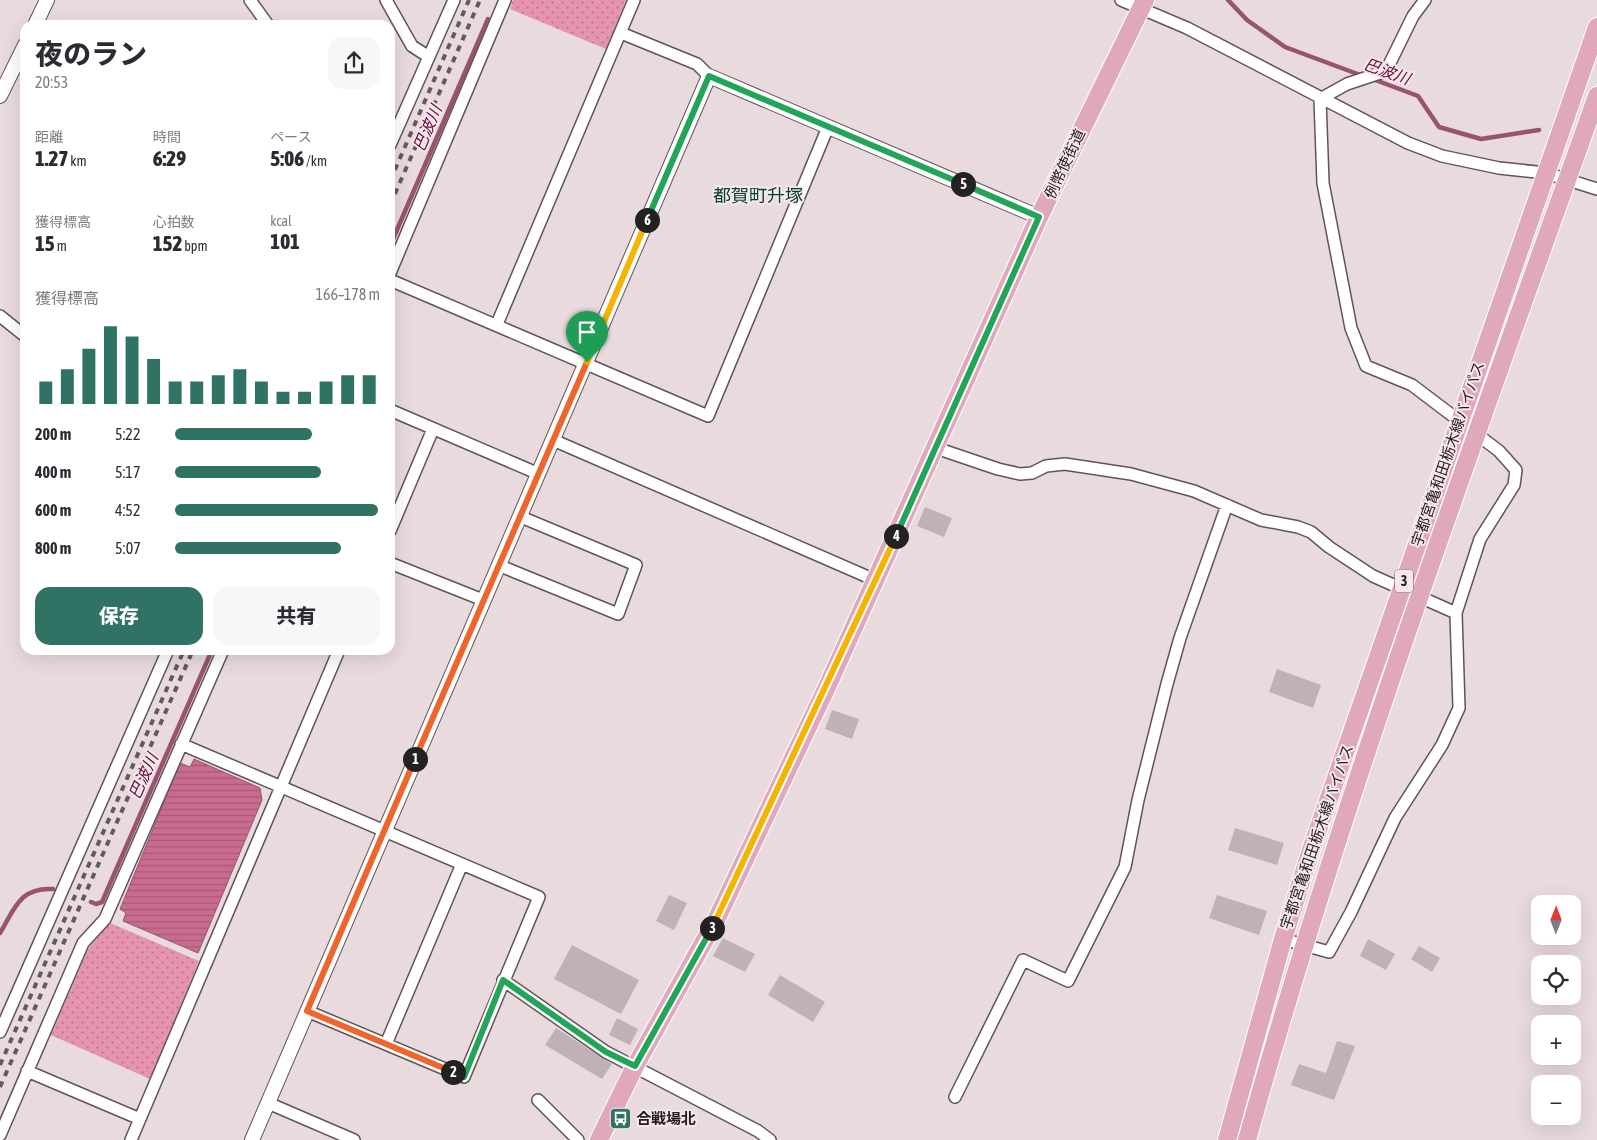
<!DOCTYPE html>
<html lang="ja">
<head>
<meta charset="utf-8">
<style>
  :root { --surface:#fff; --page:#f7f7f7; --text:#2b2b33; --muted:#7c7c81; --accent:#307364 }
  body { margin:0; font-family:"Asap Condensed","Noto Sans JP",sans-serif; background:var(--page); color:var(--text); height:100vh; display:flex; flex-direction:column; font-size:19px; white-space:nowrap }
  * { box-sizing:border-box; margin:0 }
  p { font-size:16px; color:var(--muted) }
  .icon { flex:none; width:28px; height:28px; fill:none; stroke:currentColor; stroke-width:2; stroke-linecap:round; stroke-linejoin:round }
  .map { position:relative; flex:1; overflow:hidden }
  .side { position:absolute; left:20px; top:20px; width:375px; height:635px; display:flex; flex-direction:column; background:var(--surface); border-radius:15px; box-shadow:0 5px 20px #0002 }
  .side>* { flex:none }
  .needle { width:32px; rotate:1deg }
  .controls { position:absolute; left:1531px; top:895px; display:grid; gap:10px }
  .controls a { display:grid; place-items:center; width:50px; height:50px; border-radius:10px; background:var(--surface); box-shadow:0 5px 20px #0002; font-size:25px }
  .pin { position:absolute; display:grid; place-items:center; width:42px; height:42px; color:#fff; margin:-51px -21px; border-radius:50% 50% 50% 0; rotate:-45deg; box-shadow:0 0 5px #0007 }
  .pin .icon { rotate:45deg }
  .km { position:absolute; width:25px; height:25px; margin:-12px; border-radius:50%; background:#222; color:#fff; font-size:14px; line-height:25px; text-align:center }
  .round { display:grid; place-items:center; flex:none; width:52px; height:52px; border-radius:15px; background:var(--page) }
  .head { display:flex; align-items:center; justify-content:space-between; height:85px; padding:0 15px }
  h1 { font-size:28px; font-weight:800; line-height:38px }
  .metrics { display:grid; grid-template-columns:repeat(3,1fr); gap:8px; height:85px; padding:5px 15px }
  .metrics div { display:grid; align-content:center }
  .metrics b { font-size:21px; font-weight:800 }
  .metrics small { font-size:14px; font-weight:400 }
  .metrics p { font-size:14px }
  .chart { height:140px; padding:10px 15px }
  .chart p { display:flex; justify-content:space-between }
  .chart svg { width:100%; height:90px; margin-top:5px; stroke:var(--accent); stroke-width:6 }
  .primary-button { display:flex; gap:10px; margin-top:auto; padding:10px 15px }
  .primary-button a { flex:1; height:58px; border-radius:15px; background:var(--accent); color:#fff; font-size:20px; font-weight:800; line-height:58px; text-align:center }
  .primary-button a+a { background:var(--page); color:var(--text) }
  ul { padding:0 15px; list-style:none; font-size:16px }
  li { display:grid; grid-template-columns:80px 60px 1fr; align-items:center; height:38px }
  li i { height:12px; border-radius:6px; background:var(--accent) }
  .map>svg:first-child { display:block }
  .park { fill:url(#park-dots) }
  .water { fill:url(#water-rules); stroke:#98546e }
  .lines { fill:none; stroke-linecap:round; stroke-linejoin:round }
  .stream { stroke:#98546e; stroke-width:4.5 }
  .building { fill:#bfb1b5 }
  .minor-casing { stroke:#605458; stroke-width:14 }
  .tertiary-casing { stroke:#605458; stroke-width:16 }
  .primary-casing { stroke:#fff; stroke-width:20 }
  .minor { stroke:#fff; stroke-width:11 }
  .tertiary { stroke:#fff; stroke-width:14 }
  .primary { stroke:#dfa8bd; stroke-width:18 }
  .rail { stroke:#635a5d; stroke-width:4; stroke-dasharray:6 6; stroke-linecap:butt }
  .split-1-casing { stroke:#fff; stroke-width:10 }
  .split-2-casing { stroke:#fff; stroke-width:10 }
  .split-3-casing { stroke:#fff; stroke-width:10 }
  .split-4-casing { stroke:#fff; stroke-width:10 }
  .split-5-casing { stroke:#fff; stroke-width:10 }
  .split-6-casing { stroke:#fff; stroke-width:10 }
  .split-7-casing { stroke:#fff; stroke-width:10 }
  .split-1 { stroke:#f0652b; stroke-width:6 }
  .split-2 { stroke:#f0652b; stroke-width:6 }
  .split-3 { stroke:#22a559; stroke-width:6 }
  .split-4 { stroke:#f5b400; stroke-width:6 }
  .split-5 { stroke:#22a559; stroke-width:6 }
  .split-6 { stroke:#22a559; stroke-width:6 }
  .split-7 { stroke:#f5b400; stroke-width:6 }
  .labels { text-anchor:middle; stroke-width:4; stroke-linejoin:round; paint-order:stroke }
  .shield { fill:#f6e7ec; stroke:#62595c; stroke-width:1 }
  .shield-label { font-size:14px; font-weight:bold; fill:#221c1e }
  .street-label { font-size:15px; fill:#221c1e; stroke:#f6e7ec }
  .poi-label { font-size:15px; font-weight:bold; fill:#221c1e; stroke:#f6e7ec; text-anchor:start }
  .water-label { font-size:16px; font-style:italic; fill:#640c39; stroke:#f6e7ec }
  .quarter-label { font-size:18px; fill:#054036; stroke:#f6e7ec }
</style>
</head>
<body>
<div class="map">
<svg width="1597" height="1140" viewBox="0 0 1597 1140">
  <defs>
    <pattern id="park-dots" width="8" height="8" patternUnits="userSpaceOnUse" patternTransform="scale(1.25)"><rect width="8" height="8" fill="#e593b1"/><path d="M2 2h.1M6 6h.1" fill="none" stroke="#b9778f" stroke-width="1.8" stroke-linecap="round"/></pattern>
    <pattern id="water-rules" width="6" height="5" patternUnits="userSpaceOnUse" patternTransform="scale(1.25)"><rect width="6" height="5" fill="#ca6c91"/><path d="M0 2.5h6" fill="none" stroke="#a45876"/></pattern>
  </defs>
  <rect width="100%" height="100%" fill="#e9dade"/>
  <!-- park -->
  <path class="park" d="M 513,0 L 626,0 L 606,49 L 510,9 Z
    M 110,923 L 199,961 L 150,1079 L 51,1035 L 88,949 Z"/>
  <!-- water -->
  <path class="water" d="M 194,759 L 260,788 L 262,800 L 198,953 L 123,921 L 126,913 L 120,909 L 180,763 L 190,767 Z"/>
  <g class="lines">
    <!-- stream -->
    <path class="stream" d="M 1228,0 L 1247,20 L 1285,47 L 1363,76
      M 1370,78 L 1418,96 L 1439,127 L 1481,139 L 1539,130
      M 390,246 L 488,19
      M 91,902 L 96,904 L 102,902 L 212,650
      M 0,933 C 15,908 20,887 53,889"/>
  </g>
  <!-- building -->
  <path class="building" d="M 925,507 L 952,518 L 944,537 L 917,526 Z
    M 1277,669 L 1321,685 L 1313,708 L 1269,692 Z
    M 832,710 L 859,719 L 852,739 L 825,729 Z
    M 1235,828 L 1284,843 L 1277,865 L 1228,850 Z
    M 669,895 L 687,903 L 674,930 L 656,921 Z
    M 1217,895 L 1267,911 L 1259,935 L 1209,918 Z
    M 723,938 L 755,954 L 745,972 L 713,956 Z
    M 1368,939 L 1395,954 L 1386,970 L 1360,956 Z
    M 572,945 L 639,980 L 621,1014 L 554,979 Z
    M 1419,946 L 1440,958 L 1432,972 L 1411,959 Z
    M 780,975 L 825,1002 L 813,1022 L 768,995 Z
    M 617,1018 L 638,1029 L 630,1045 L 609,1035 Z
    M 556,1028 L 612,1064 L 602,1079 L 545,1045 Z
    M 1337,1041 L 1355,1046 L 1334,1100 L 1291,1085 L 1299,1064 L 1326,1073 Z"/>
  <g class="lines">
    <defs>
      <path id="minor" d="M 250,0 L 268,25
        M 386,0 L 412,46 L 429,57
        M 1121,0 L 1187,28 L 1408,143 L 1442,156 L 1499,168 L 1546,173 L 1597,189
        M 621,33 L 697,64 L 709,76
        M 1320,99 L 1347,84 L 1386,71 L 1413,16 L 1425,0
        M 390,145 L 454,0
        M 390,273 L 505,0
        M 390,280 L 708,416 L 828,127
        M 0,316 L 25,336
        M 497,324 L 634,0
        M 390,410 L 539,474
        M 553,440 L 875,580
        M 936,448 L 998,469 L 1020,474 L 1032,473 L 1046,466 L 1065,464 L 1131,474 L 1194,491 L 1261,520 L 1298,527 L 1311,532 L 1329,547 L 1373,576 L 1456,613
        M 390,531 L 433,429
        M 390,563 L 483,600
        M 498,565 L 618,614 L 636,565 L 521,517
        M 181,744 L 539,897 L 464,1077 L 307,1011
        M 1283,939 L 1329,952 L 1351,912 L 1395,818 L 1442,745 L 1459,708 L 1456,613 L 1480,539 L 1514,485 L 1516,470 L 1499,451 L 1412,385 L 1366,366 L 1351,328 L 1323,183 L 1320,99
        M 503,980 L 606,1052 L 758,1131 L 770,1140
        M 0,1032 L 168,650
        M 386,1044 L 462,864
        M 27,1071 L 140,1119
        M 955,1097 L 1023,960 L 1068,981 L 1125,867 L 1138,800 L 1167,684 L 1180,638 L 1227,505
        M 538,1100 L 578,1140
        M 268,1103 L 354,1140
        M 0,1135 L 83,943 L 105,919 L 223,650
        M 131,1140 L 339,650"/>
      <path id="tertiary" d="M 35,25 L 47,0
        M 0,96 L 25,45
        M 252,1140 L 709,76 L 1039,217"/>
      <path id="primary" d="M 599,1140 L 635,1066 L 717,918 L 827,687 L 1039,217 L 1145,0
        M 1227,1140 L 1283,939 L 1312,847 L 1597,27
        M 1247,1140 C 1346,786 1474,442 1597,96"/>
    </defs>
    <!-- minor casing -->
    <use href="#minor" class="minor-casing"/>
    <!-- tertiary casing -->
    <use href="#tertiary" class="tertiary-casing"/>
    <!-- primary casing -->
    <use href="#primary" class="primary-casing"/>
    <!-- minor -->
    <use href="#minor" class="minor"/>
    <!-- tertiary -->
    <use href="#tertiary" class="tertiary"/>
    <!-- primary -->
    <use href="#primary" class="primary"/>
    <!-- rail -->
    <path class="rail" d="M 390,181 L 469,0
      M 390,205 L 480,0
      M 0,1065 L 184,650
      M 0,1087 L 193,650"/>
  </g>
  <g class="lines">
    <defs>
      <path id="split-1" d="M 415,759 L 587,362"/>
      <path id="split-2" d="M 415,759 L 307,1011 L 453,1072"/>
      <path id="split-3" d="M 453,1072 L 464,1077 L 503,980 L 606,1052 L 635,1066 L 712,928"/>
      <path id="split-4" d="M 712,928 L 896,536"/>
      <path id="split-5" d="M 896,536 L 1039,217 L 963,184"/>
      <path id="split-6" d="M 647,220 L 709,76 L 963,184"/>
      <path id="split-7" d="M 587,362 L 647,220"/>
    </defs>
    <!-- split-1 casing -->
    <use href="#split-1" class="split-1-casing"/>
    <!-- split-2 casing -->
    <use href="#split-2" class="split-2-casing"/>
    <!-- split-3 casing -->
    <use href="#split-3" class="split-3-casing"/>
    <!-- split-4 casing -->
    <use href="#split-4" class="split-4-casing"/>
    <!-- split-5 casing -->
    <use href="#split-5" class="split-5-casing"/>
    <!-- split-6 casing -->
    <use href="#split-6" class="split-6-casing"/>
    <!-- split-7 casing -->
    <use href="#split-7" class="split-7-casing"/>
    <!-- split-1 -->
    <use href="#split-1" class="split-1"/>
    <!-- split-2 -->
    <use href="#split-2" class="split-2"/>
    <!-- split-3 -->
    <use href="#split-3" class="split-3"/>
    <!-- split-4 -->
    <use href="#split-4" class="split-4"/>
    <!-- split-5 -->
    <use href="#split-5" class="split-5"/>
    <!-- split-6 -->
    <use href="#split-6" class="split-6"/>
    <!-- split-7 -->
    <use href="#split-7" class="split-7"/>
  </g>
  <!-- icons -->
  <defs>
    <symbol id="bus-square" viewBox="-11 -11 22 22"><rect x="-9" y="-9" width="18" height="18" rx="4" fill="#307364" stroke="#f6e7ec"/><path d="M-5-6H5V4H4V6H2V4H-2V6H-4V4H-5ZM-3.5-4V0h7V-4ZM-3.5 1.2v1.5H-2V1.2ZM2 1.2v1.5H3.5V1.2Z" fill="#fff"/></symbol>
  </defs>
  <g fill-rule="evenodd">
    <use href="#bus-square" x="608" y="1106" width="25" height="25"/>
  </g>
  <g class="labels">
    <!-- shield labels -->
    <rect class="shield" x="1395" y="569.5" width="18" height="23" rx="4"/>
    <g class="shield-label">
      <text x="1404" y="586">3</text>
    </g>
    <!-- street labels -->
    <g class="street-label">
      <text transform="translate(1065 164) rotate(-65)" y="5">例幣使街道</text>
      <text transform="translate(1448 454) rotate(-71)" y="5">宇都宮亀和田栃木線バイパス</text>
      <text transform="translate(1317 837) rotate(-71)" y="5">宇都宮亀和田栃木線バイパス</text>
    </g>
    <!-- poi labels -->
    <g class="poi-label">
      <text x="636" y="1124">合戦場北</text>
    </g>
    <!-- water labels -->
    <g class="water-label">
      <text transform="translate(1387 71) rotate(20)" y="6">巴波川</text>
      <text transform="translate(427 128) rotate(-67)" y="6">巴波川</text>
      <text transform="translate(143 776) rotate(-66)" y="6">巴波川</text>
    </g>
    <!-- quarter labels -->
    <g class="quarter-label">
      <text x="758" y="202">都賀町升塚</text>
    </g>
  </g>
</svg>
<div class="controls">
<a><svg class="needle" viewBox="-14 -14 28 28"><path d="M0-13l5 13h-10z" fill="#e53935"/><path d="M0 13l5-13h-10z" fill="#7c7c81"/></svg></a>
<a><svg class="icon" aria-label="locate" viewBox="0 0 24 24"><circle cx="12" cy="12" r="6"/><path d="M12 2v4M12 18v4M2 12h4M18 12h4"/></svg></a>
<a>+</a>
<a>−</a>
</div>
<div class="pin" style="left:587px;top:362px;background:#1e9e55"><svg class="icon" aria-label="arrive" viewBox="0 0 24 24"><path d="M6 21V4h12l-3 4 3 4H6"/></svg></div>
<b class="km" style="left:415px;top:759px">1</b>
<b class="km" style="left:453px;top:1072px">2</b>
<b class="km" style="left:712px;top:928px">3</b>
<b class="km" style="left:896px;top:536px">4</b>
<b class="km" style="left:963px;top:184px">5</b>
<b class="km" style="left:647px;top:220px">6</b>
<section class="side">
<div class="head"><div><h1>夜のラン</h1><p>20:53</p></div><a class="round"><svg class="icon" aria-label="share" viewBox="0 0 24 24"><path d="M12 15V3M7 8l5-5 5 5M5 13v7h14v-7"/></svg></a></div>
<div class="metrics">
<div><p>距離</p><b>1.27<small> km</small></b></div>
<div><p>時間</p><b>6:29</b></div>
<div><p>ペース</p><b>5:06<small> /km</small></b></div>
</div>
<div class="metrics">
<div><p>獲得標高</p><b>15<small> m</small></b></div>
<div><p>心拍数</p><b>152<small> bpm</small></b></div>
<div><p>kcal</p><b>101</b></div>
</div>
<div class="chart"><p><span>獲得標高</span>166–178 m</p>
<svg viewBox="0 0 160 44" preserveAspectRatio="none"><path d="M5 44V33M15 44V27M25 44V17M35 44V6M45 44V11M55 44V22M65 44V33M75 44V33M85 44V30M95 44V27M105 44V33M115 44V38M125 44V38M135 44V33M145 44V30M155 44V30"/></svg>
</div>
<ul>
<li><b>200 m</b>5:22<i style="width:67%"></i></li>
<li><b>400 m</b>5:17<i style="width:71%"></i></li>
<li><b>600 m</b>4:52<i style="width:99%"></i></li>
<li><b>800 m</b>5:07<i style="width:81%"></i></li>
</ul>
<div class="primary-button"><a>保存</a><a>共有</a></div>
</section>
</div>
</body>
</html>
